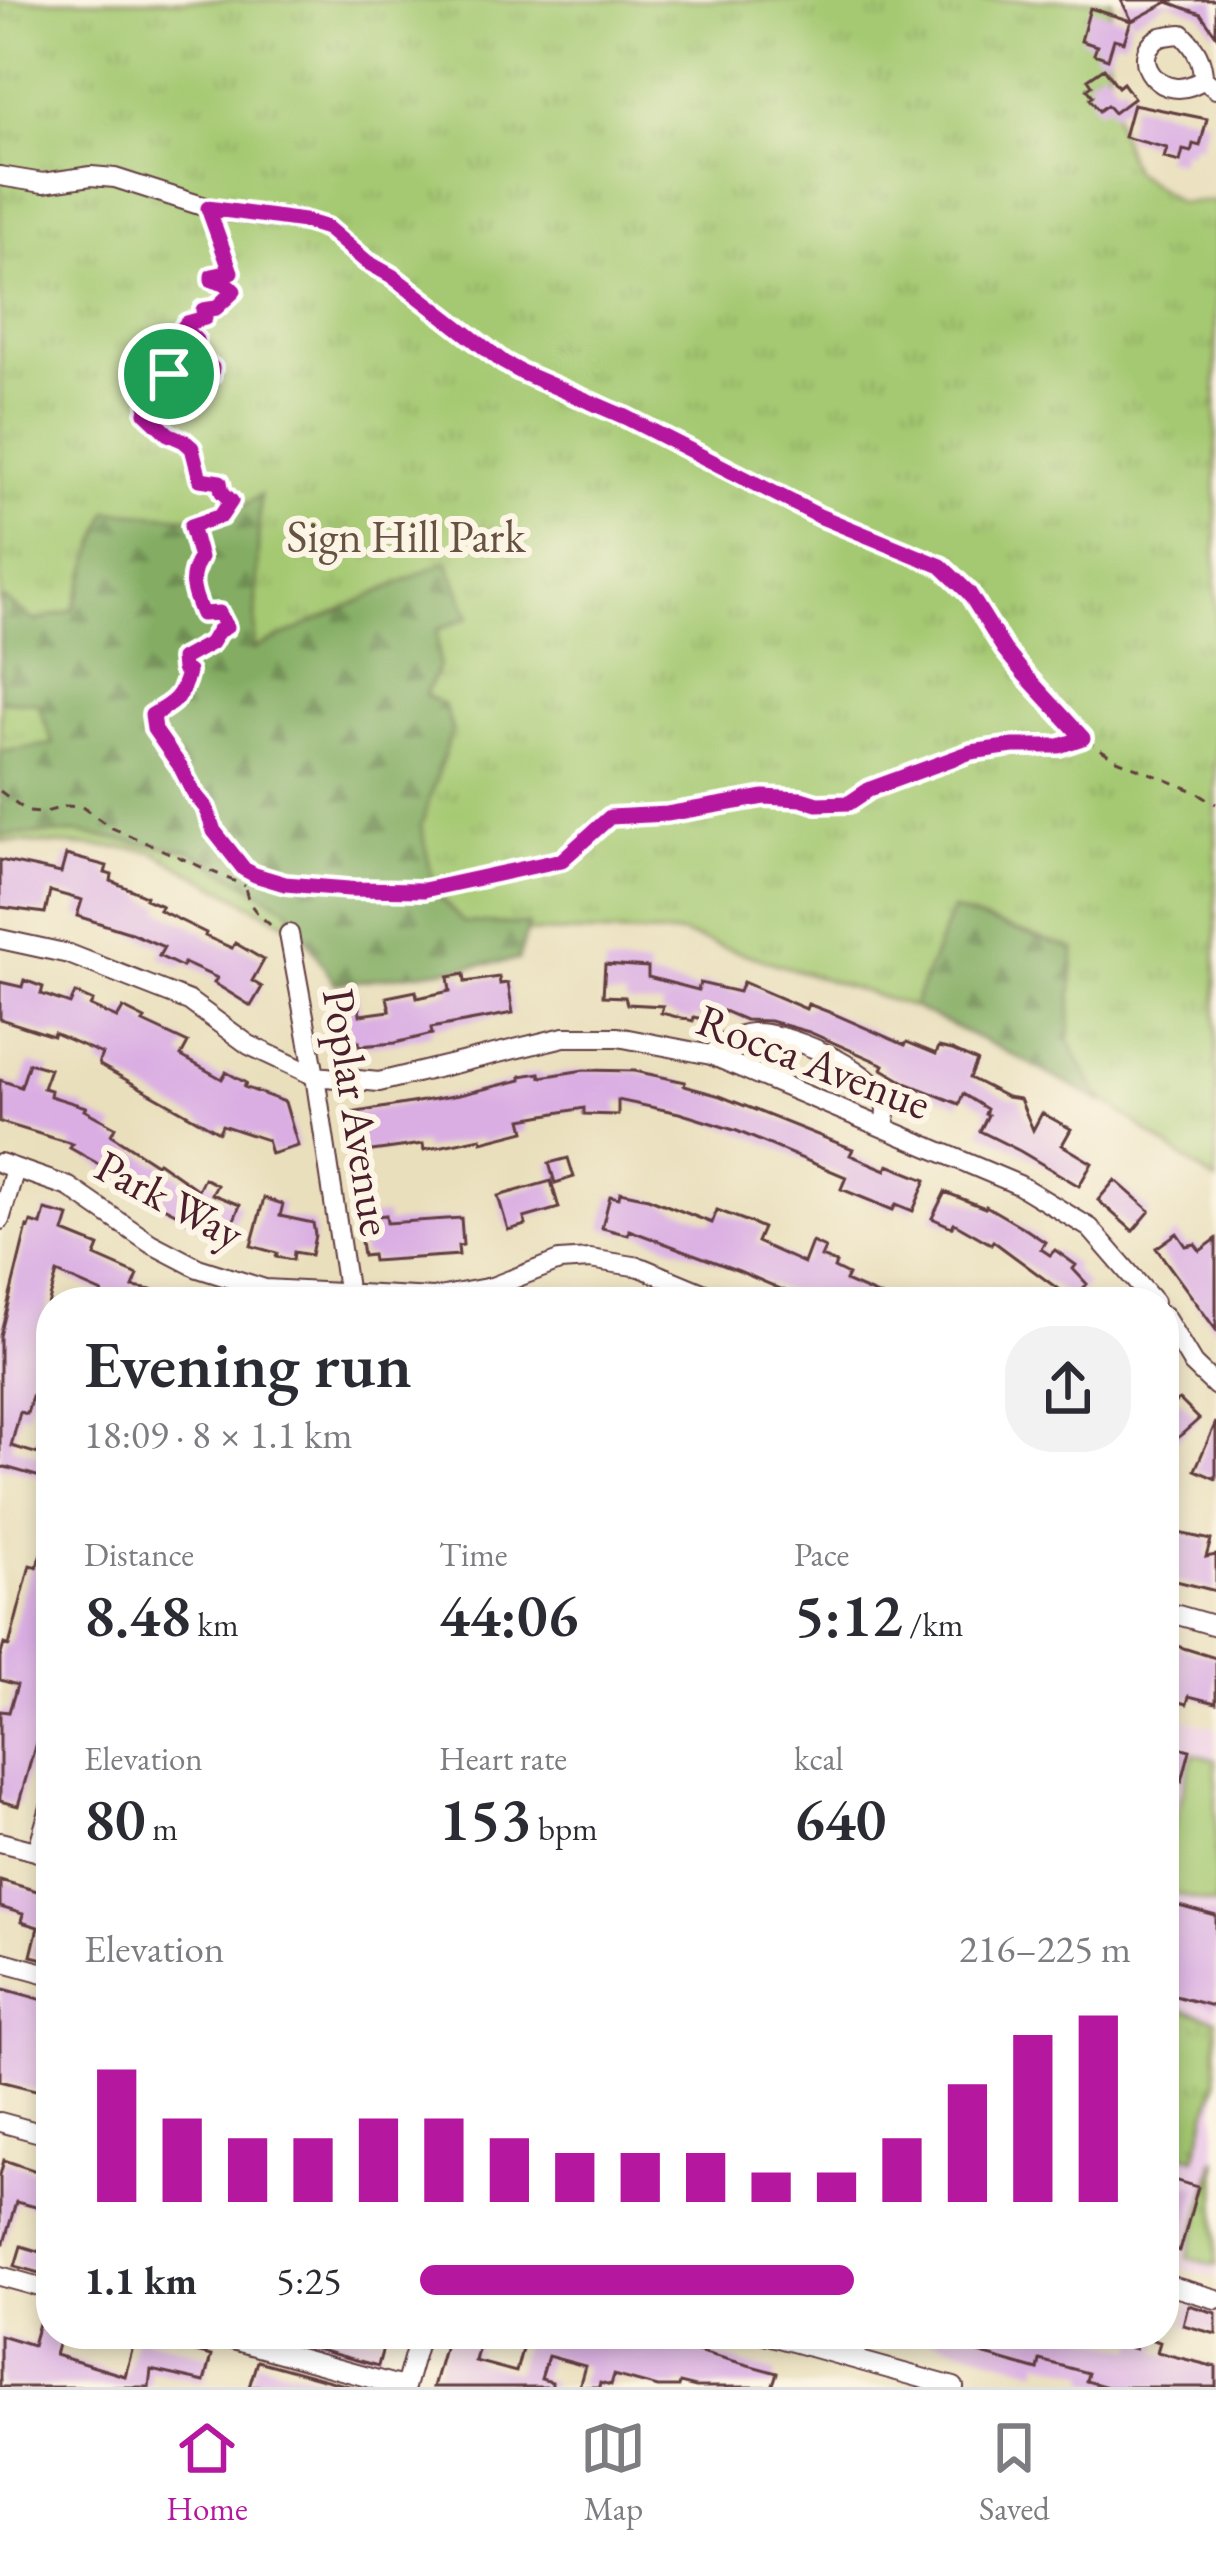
<!DOCTYPE html>
<html lang="en">
<head>
<meta charset="utf-8">
<style>
  :root { --surface:#fff; --page:#f2f2f3; --text:#2b2b33; --muted:#7c7c81; --line:#e1e1e2; --accent:#b5179e }
  body { margin:0; font-family:"EB Garamond",serif; background:var(--page); color:var(--text); height:100vh; display:flex; flex-direction:column; font-size:45px; white-space:nowrap }
  * { box-sizing:border-box; margin:0 }
  p { font-size:39px; color:var(--muted) }
  .icon { flex:none; width:66px; height:66px; fill:none; stroke:currentColor; stroke-width:2; stroke-linecap:round; stroke-linejoin:round }
  .map { position:relative; flex:1; overflow:hidden }
  .drawer { position:absolute; left:36px; top:1287px; width:1143px; height:1062px; display:flex; flex-direction:column; background:var(--surface); border-radius:48px; box-shadow:0 6px 18px #0003 }
  .drawer>* { flex:none }
  .pin { position:absolute; display:grid; place-items:center; width:102px; height:102px; color:#fff; margin:-51px; border:6px solid #fff; border-radius:50%; box-shadow:0 3px 12px #0007 }
  .round { display:grid; place-items:center; flex:none; width:126px; height:126px; border-radius:48px; background:var(--page) }
  .headline { display:flex; align-items:center; justify-content:space-between; height:204px; padding:0 48px }
  h1 { font-size:66px; font-weight:600; line-height:90px }
  .metrics { display:grid; grid-template-columns:repeat(3,1fr); gap:18px; height:204px; padding:12px 48px }
  .metrics div { display:grid; align-content:center }
  .metrics b { font-size:60px; font-weight:600 }
  .metrics small { font-size:33px; font-weight:400 }
  .metrics p { font-size:33px }
  .chart { height:336px; padding:24px 48px }
  .chart p { display:flex; justify-content:space-between }
  .chart svg { width:100%; height:216px; margin-top:12px; stroke:var(--accent); stroke-width:6 }
  ul { padding:0 48px; list-style:none; font-size:39px }
  li { display:grid; grid-template-columns:192px 144px 1fr; align-items:center; height:90px }
  li i { height:30px; border-radius:15px; background:var(--accent) }
  .menu { display:flex; justify-content:space-around; align-items:center; height:168px; border-top:3px solid var(--line); background:var(--surface); font-size:33px; color:var(--muted) }
  .menu a { display:grid; justify-items:center; gap:6px }
  .menu .selected { color:var(--accent) }
  .map>svg:first-child { display:block }
  .built { fill:#eed0e7 }
  .grass { fill:url(#grass-tufts); stroke:#78744e; stroke-width:3 }
  .forest { fill:url(#forest-firs); stroke:#676648; stroke-width:3 }
  .garden { fill:#a5c972; stroke:#78744e; stroke-width:3 }
  .building { fill:#daaee3 }
  .lines { fill:none; stroke-linecap:round; stroke-linejoin:round }
  .minor-casing { stroke:#623c41; stroke-width:22 }
  .path { stroke:#623c41; stroke-width:3; stroke-dasharray:9 9; stroke-linecap:butt }
  .minor { stroke:#fff; stroke-width:18 }
  .route-casing { stroke:#fff; stroke-width:24 }
  .route { stroke:#b5179e; stroke-width:15 }
  .labels { text-anchor:middle; stroke-width:12; stroke-linejoin:round; paint-order:stroke }
  .park-label { font-size:45px; fill:#655240; stroke:#fcf5e5 }
  .street-label { font-size:45px; fill:#4a1f2b; stroke:#fcf5e5 }
</style>
</head>
<body>
<div class="map">
<svg width="1216" height="2387" viewBox="0 0 1216 2387">
  <defs>
    <pattern id="grass-tufts" width="24" height="20" patternUnits="userSpaceOnUse" patternTransform="scale(3)"><rect width="24" height="20" fill="#a5c972"/><path d="M3 7l-1-3M5 7V3M7 7l1-3M15 17l-1-3M17 17v-4M19 17l1-3" fill="none" stroke="#90ac63"/></pattern>
    <pattern id="forest-firs" width="22" height="20" patternUnits="userSpaceOnUse" patternTransform="scale(3)"><rect width="22" height="20" fill="#84ad64"/><path d="M5 1l3.5 6h-7zM16 11l3.5 6h-7z" fill="#6e8c53"/></pattern>
  </defs>
  <rect width="100%" height="100%" fill="#fcf5e5"/>
  <filter id="ink" filterUnits="userSpaceOnUse"><feTurbulence type="fractalNoise" baseFrequency=".00833" numOctaves="2"/><feDisplacementMap in="SourceGraphic" scale="24" xChannelSelector="R" yChannelSelector="G"/><feConvolveMatrix kernelMatrix="1 2 1 2 8 2 1 2 1" color-interpolation-filters="sRGB"/></filter>
  <filter id="wash" filterUnits="userSpaceOnUse"><feTurbulence type="fractalNoise" baseFrequency=".004" numOctaves="4" result="noise"/><feDisplacementMap in="SourceGraphic" scale="48" xChannelSelector="R" yChannelSelector="G"/><feGaussianBlur stdDeviation="2.7" result="paint"/><feColorMatrix in="noise" values="0 0 0 0 0 0 0 0 0 0 0 0 0 0 0 0 0 1.4 0 .05"/><feComposite in="paint" operator="in"/></filter>
  <g filter="url(#wash)">
    <rect width="100%" height="100%" fill="#e9dfbc"/>
    <!-- built -->
    <path class="built" d="M 1164,1713 L 1216,1728 L 1216,2278 L 1164,2264 Z"/>
    <!-- grass -->
    <path class="grass" d="M 0,0 L 1112,0 L 1108,29 L 1108,83 L 1118,128 L 1133,171 L 1179,203 L 1216,201 L 1216,1182 L 1097,1095 L 915,1008 L 682,934 L 530,932 L 320,942 L 153,852 L 138,849 L 0,841 Z
      M 1176,2008 L 1216,2019 L 1216,2082 L 1195,2158 L 1164,2149 L 1164,2044 Z
      M 1216,2158 L 1216,2266 L 1188,2258 Z"/>
    <!-- forest -->
    <path class="forest" d="M 260,495 L 254,649 L 447,561 L 470,617 L 437,630 L 439,666 L 425,695 L 444,705 L 452,730 L 421,826 L 436,893 L 463,922 L 529,925 L 518,960 L 335,984 L 287,908 L 190,851 L 77,833 L 0,835 L 0,752 L 53,744 L 38,703 L 0,700 L 0,602 L 4,599 L 35,621 L 73,610 L 108,511 L 222,520 Z
      M 952,910 L 1074,949 L 1069,1041 L 1101,1102 L 996,1046 L 913,1007 Z"/>
    <!-- garden -->
    <path class="garden" d="M 1193,1754 L 1216,1760 L 1216,1905 L 1164,1890 L 1164,1862 Z"/>
    <g id="blocks">
      <!-- building -->
      <path class="building" d="M 1121,0 L 1216,0 L 1216,35 L 1201,14 L 1168,2 L 1132,21 Z
        M 1090,8 L 1131,21 L 1124,42 L 1114,39 L 1108,59 L 1094,54 L 1097,46 L 1081,41 Z
        M 1104,68 L 1118,87 L 1123,83 L 1134,98 L 1114,113 L 1107,105 L 1099,111 L 1090,99 L 1093,96 L 1087,89 L 1092,85 L 1088,79 Z
        M 1133,104 L 1207,119 L 1200,146 L 1193,144 L 1191,152 L 1183,150 L 1180,162 L 1164,158 L 1167,148 L 1124,137 Z
        M 66,855 L 107,866 L 105,873 L 112,875 L 111,881 L 146,896 L 145,899 L 162,906 L 159,910 L 206,933 L 205,936 L 232,948 L 235,943 L 264,960 L 252,981 L 262,987 L 251,1006 L 214,983 L 217,978 L 184,963 L 182,967 L 159,956 L 164,947 L 131,933 L 77,916 L 82,900 L 50,891 L 45,913 L 0,907 L 0,860 L 61,873 Z
        M 605,964 L 648,967 L 648,977 L 698,990 L 700,983 L 739,992 L 743,982 L 806,1009 L 808,1004 L 834,1014 L 905,1045 L 907,1042 L 936,1054 L 939,1047 L 952,1050 L 977,1061 L 970,1078 L 1007,1097 L 1020,1099 L 1033,1130 L 1042,1113 L 1071,1129 L 1062,1145 L 1092,1163 L 1079,1186 L 1020,1151 L 980,1131 L 988,1115 L 985,1114 L 987,1109 L 963,1094 L 959,1104 L 908,1084 L 882,1069 L 884,1065 L 809,1032 L 770,1021 L 745,1020 L 724,1011 L 721,1023 L 694,1017 L 693,1021 L 661,1013 L 663,1006 L 627,1004 L 625,997 L 603,996 Z
        M 464,974 L 465,982 L 499,977 L 500,984 L 508,983 L 513,1013 L 431,1028 L 432,1034 L 395,1043 L 359,1046 L 359,1042 L 338,1045 L 334,994 L 357,991 L 360,1015 L 390,1011 L 387,997 L 416,991 L 417,998 L 450,991 L 448,977 Z
        M 24,980 L 43,987 L 41,994 L 70,1004 L 75,993 L 93,1001 L 90,1006 L 117,1018 L 123,1008 L 145,1019 L 143,1022 L 188,1043 L 181,1056 L 222,1079 L 226,1072 L 246,1083 L 244,1087 L 285,1102 L 298,1146 L 271,1154 L 267,1140 L 222,1125 L 219,1132 L 100,1065 L 99,1061 L 102,1054 L 54,1033 L 53,1036 L 0,1019 L 0,982 L 22,987 Z
        M 29,1063 L 50,1069 L 43,1088 L 51,1090 L 50,1096 L 86,1107 L 84,1110 L 115,1127 L 111,1135 L 156,1164 L 158,1162 L 198,1190 L 204,1178 L 217,1185 L 212,1194 L 240,1205 L 227,1237 L 178,1217 L 179,1215 L 144,1197 L 95,1162 L 70,1148 L 73,1144 L 0,1122 L 0,1080 L 21,1087 Z
        M 584,1070 L 635,1071 L 685,1082 L 684,1086 L 720,1096 L 853,1149 L 850,1155 L 886,1170 L 888,1165 L 926,1180 L 913,1211 L 896,1204 L 893,1210 L 841,1189 L 846,1177 L 737,1131 L 679,1113 L 618,1100 L 618,1115 L 584,1114 L 584,1108 L 522,1119 L 525,1131 L 482,1142 L 481,1138 L 424,1150 L 423,1144 L 357,1153 L 351,1113 L 459,1095 L 521,1080 L 521,1076 L 540,1073 L 541,1077 Z
        M 568,1158 L 574,1177 L 555,1183 L 549,1163 Z
        M 1115,1180 L 1150,1211 L 1133,1231 L 1098,1200 Z
        M 551,1181 L 559,1208 L 524,1218 L 526,1225 L 508,1230 L 498,1196 Z
        M 620,1192 L 648,1198 L 712,1223 L 717,1210 L 749,1222 L 763,1228 L 757,1242 L 804,1263 L 812,1242 L 825,1248 L 821,1257 L 836,1263 L 834,1268 L 848,1275 L 845,1281 L 894,1302 L 811,1302 L 739,1271 L 629,1230 L 628,1235 L 602,1228 L 610,1196 L 619,1198 Z
        M 945,1192 L 985,1208 L 986,1206 L 1027,1230 L 1045,1242 L 1041,1249 L 1050,1255 L 1055,1250 L 1076,1265 L 1073,1269 L 1087,1284 L 1073,1300 L 993,1241 L 991,1244 L 954,1223 L 952,1227 L 932,1218 Z
        M 264,1198 L 283,1204 L 280,1216 L 313,1223 L 315,1235 L 311,1255 L 294,1252 L 293,1260 L 276,1257 L 277,1253 L 251,1246 Z
        M 45,1210 L 69,1216 L 64,1232 L 99,1246 L 95,1256 L 138,1275 L 133,1287 L 177,1294 L 176,1302 L 98,1302 L 102,1293 L 57,1273 L 40,1333 L 50,1335 L 40,1373 L 43,1374 L 37,1397 L 32,1396 L 27,1414 L 20,1412 L 11,1446 L 38,1454 L 47,1423 L 51,1423 L 51,1480 L 5,1467 L 0,1468 L 0,1336 L 27,1227 L 29,1228 L 31,1222 L 41,1225 Z
        M 386,1215 L 387,1223 L 461,1218 L 463,1245 L 458,1246 L 459,1255 L 373,1261 L 372,1255 L 363,1256 L 358,1218 Z
        M 1177,1233 L 1186,1246 L 1195,1244 L 1200,1251 L 1216,1239 L 1216,1330 L 1156,1248 Z
        M 1164,1393 L 1174,1403 L 1180,1400 L 1199,1419 L 1164,1450 Z
        M 1216,1422 L 1216,1479 L 1195,1470 Z
        M 1164,1530 L 1211,1540 L 1206,1557 L 1216,1555 L 1216,1591 L 1168,1579 L 1169,1576 L 1164,1575 Z
        M 47,1532 L 51,1533 L 51,1690 L 18,1806 L 0,1801 L 0,1711 L 9,1712 L 17,1685 L 0,1680 L 0,1658 L 4,1644 L 9,1646 L 30,1565 L 37,1567 Z
        M 1164,1642 L 1216,1658 L 1216,1703 L 1189,1696 L 1187,1704 L 1164,1698 Z
        M 1164,1743 L 1190,1750 L 1182,1781 L 1164,1777 Z
        M 0,1880 L 51,1895 L 51,1961 L 31,1956 L 38,1927 L 21,1922 L 23,1914 L 0,1907 Z
        M 1164,1902 L 1216,1916 L 1216,2007 L 1164,1993 Z
        M 0,1988 L 51,2002 L 51,2091 L 49,2090 L 48,2093 L 0,2081 Z
        M 4,2160 L 51,2176 L 51,2198 L 48,2210 L 16,2202 L 4,2243 L 0,2242 L 0,2175 Z
        M 1164,2177 L 1198,2187 L 1180,2251 L 1164,2246 Z
        M 21,2246 L 51,2255 L 51,2276 L 15,2266 Z
        M 45,2302 L 51,2303 L 51,2334 L 61,2334 L 55,2355 L 125,2376 L 136,2336 L 211,2356 L 204,2382 L 151,2370 L 149,2387 L 0,2387 L 0,2335 L 33,2345 Z
        M 1188,2305 L 1216,2313 L 1216,2334 L 1183,2325 Z
        M 383,2334 L 380,2347 L 383,2348 L 378,2366 L 264,2335 Z
        M 448,2334 L 482,2334 L 475,2361 L 516,2372 L 526,2334 L 636,2334 L 777,2373 L 772,2387 L 696,2387 L 680,2383 L 679,2387 L 658,2387 L 614,2375 L 611,2385 L 600,2382 L 599,2387 L 579,2387 L 585,2366 L 548,2356 L 541,2379 L 552,2382 L 552,2387 L 433,2387 Z
        M 926,2334 L 1080,2334 L 1135,2349 L 1139,2336 L 1160,2342 L 1157,2352 L 1216,2367 L 1216,2387 L 1108,2387 L 1086,2381 L 1088,2373 L 1040,2360 L 1038,2370 L 925,2338 Z
        M 257,2361 L 352,2387 L 249,2387 Z"/>
    </g>
  </g>
  <g filter="url(#ink)">
    <use href="#blocks" fill-opacity="0" stroke="#623c41" stroke-width="3"/>
    <g class="lines">
      <defs>
        <path id="minor" d="M 1203,79 C 1162,109 1124,55 1161,37 C 1163,36 1179,34 1182,34 C 1195,47 1203,60 1203,79 L 1216,89
          M 0,176 L 43,183 L 91,176 L 115,178 L 215,210 L 304,221
          M 289,934 L 315,1076 L 349,1302
          M 0,939 L 69,954 L 189,1001 L 249,1045 L 315,1076 L 379,1082 L 564,1037 L 618,1037 L 711,1055 L 1019,1185 L 1090,1228 L 1154,1302
          M 711,1055 C 724,1043 733,1035 752,1033 C 785,1031 870,1067 884,1100 C 888,1108 885,1119 884,1128
          M 0,1163 L 69,1187 L 150,1243 L 198,1268 L 265,1289 L 433,1298 L 492,1287 L 559,1261 L 590,1259 L 640,1267 L 724,1302
          M 0,1220 L 15,1169
          M 1164,1316 L 1193,1364 L 1216,1386
          M 1164,1611 L 1216,1626
          M 0,1842 L 51,1855
          M 37,1852 L 51,1804
          M 0,1961 L 51,1975
          M 0,2122 L 51,2136
          M 0,2276 L 51,2290
          M 1164,2284 L 1216,2299
          M 211,2334 L 403,2387
          M 764,2334 L 954,2387
          M 854,2359 L 862,2334
          M 405,2387 L 420,2334"/>
      </defs>
      <!-- minor casing -->
      <use href="#minor" class="minor-casing"/>
      <!-- path -->
      <path class="path" d="M 323,227 L 503,362 L 625,417 L 819,516 L 941,565 L 969,593 L 1004,649 L 1025,675 L 1083,738 L 1117,760 L 1199,793 L 1216,804
        M 215,230 L 231,272 L 212,276 L 212,280 L 229,286 L 234,291 L 216,308 L 203,310 L 205,318 L 201,322 L 187,323 L 183,328 L 197,340 L 193,347 L 195,356 L 212,368 L 211,375 C 195,386 185,382 169,374 C 151,381 149,397 146,413 L 168,434 L 184,441 L 192,448 L 200,479 L 220,482 L 222,492 L 231,501 L 221,516 L 191,526 L 200,558 L 190,584 L 202,614 L 219,613 L 226,627 L 218,631 L 211,643 L 181,659 L 183,669 L 188,672 C 182,696 174,703 152,715 L 153,729 L 180,766 L 193,792 L 206,808 L 214,831 L 244,869 L 255,876 L 285,884 L 309,883 L 349,889 L 424,890 L 562,859 L 610,817 L 667,815 L 764,797 L 801,799 L 817,804 L 849,803 L 870,789 L 971,752 L 1013,745 L 1059,745 L 1083,738
        M 0,791 L 28,812 L 42,813 L 67,806 L 82,807 L 110,827 L 245,886
        M 244,871 C 245,902 250,908 274,928"/>
      <!-- minor -->
      <use href="#minor" class="minor"/>
    </g>
  </g>
  <g class="lines" filter="url(#ink)">
    <defs>
      <path id="route" d="M 208,208 L 304,221 L 327,228 L 367,262 L 392,276 L 503,362 L 521,372 L 625,417 L 819,516 L 941,566 L 969,593 L 1004,649 L 1025,675 L 1083,738 L 1059,746 L 1013,746 L 971,752 L 870,789 L 849,803 L 817,804 L 801,799 L 764,797 L 667,814 L 610,817 L 562,860 L 424,890 L 349,889 L 285,884 L 255,875 L 244,869 L 214,831 L 206,808 L 193,792 L 180,766 L 154,729 L 152,715 C 174,703 182,697 188,672 L 183,669 L 182,659 L 211,643 L 218,631 L 226,627 L 219,613 L 202,614 C 193,592 187,580 200,558 L 191,526 L 221,516 L 231,501 L 222,492 L 220,482 L 200,479 L 192,448 L 184,441 L 168,434 L 146,413 C 149,397 151,381 169,374 C 185,382 195,386 211,375 L 212,368 L 195,356 L 194,347 L 196,340 L 183,328 L 187,323 L 205,318 L 203,310 L 216,308 L 234,291 L 229,286 L 212,280 L 212,276 L 231,272 Z"/>
    </defs>
    <!-- route casing -->
    <use href="#route" class="route-casing"/>
    <!-- route -->
    <use href="#route" class="route"/>
  </g>
  <g class="labels">
    <!-- park labels -->
    <g class="park-label">
      <text x="406" y="552">Sign Hill Park</text>
    </g>
    <!-- street labels -->
    <g class="street-label">
      <text transform="translate(814 1061) rotate(21)" y="16">Rocca Avenue</text>
      <text transform="translate(358 1112) rotate(81)" y="16">Poplar Avenue</text>
      <text transform="translate(170 1199) rotate(28)" y="16">Park Way</text>
    </g>
  </g>
</svg>
<div class="pin" style="left:169px;top:374px;background:#1e9e55"><svg class="icon" aria-label="arrive" viewBox="0 0 24 24"><path d="M6 21V4h12l-3 4 3 4H6"/></svg></div>
<section class="drawer">
<div class="headline"><div><h1>Evening run</h1><p>18:09 · 8 × 1.1 km</p></div><a class="round"><svg class="icon" aria-label="share" viewBox="0 0 24 24"><path d="M12 15V3M7 8l5-5 5 5M5 13v7h14v-7"/></svg></a></div>
<div class="metrics">
<div><p>Distance</p><b>8.48<small> km</small></b></div>
<div><p>Time</p><b>44:06</b></div>
<div><p>Pace</p><b>5:12<small> /km</small></b></div>
</div>
<div class="metrics">
<div><p>Elevation</p><b>80<small> m</small></b></div>
<div><p>Heart rate</p><b>153<small> bpm</small></b></div>
<div><p>kcal</p><b>640</b></div>
</div>
<div class="chart"><p><span>Elevation</span>216–225 m</p>
<svg viewBox="0 0 160 44" preserveAspectRatio="none"><path d="M5 44V17M15 44V27M25 44V31M35 44V31M45 44V27M55 44V27M65 44V31M75 44V34M85 44V34M95 44V34M105 44V38M115 44V38M125 44V31M135 44V20M145 44V10M155 44V6"/></svg>
</div>
<ul>
<li><b>1.1 km</b>5:25<i style="width:61%"></i></li>
</ul>
</section>
</div>
<nav class="menu">
<a class="selected"><svg class="icon" aria-label="home" viewBox="0 0 24 24"><path d="M3 11l9-7 9 7M6 9v11h12V9"/></svg>Home</a>
<a><svg class="icon" aria-label="map" viewBox="0 0 24 24"><path d="M3 6l6-2 6 2 6-2v14l-6 2-6-2-6 2zM9 4v14M15 6v14"/></svg>Map</a>
<a><svg class="icon" aria-label="saved" viewBox="0 0 24 24"><path d="M7 4h10v16l-5-4-5 4z"/></svg>Saved</a>
</nav>
</body>
</html>
